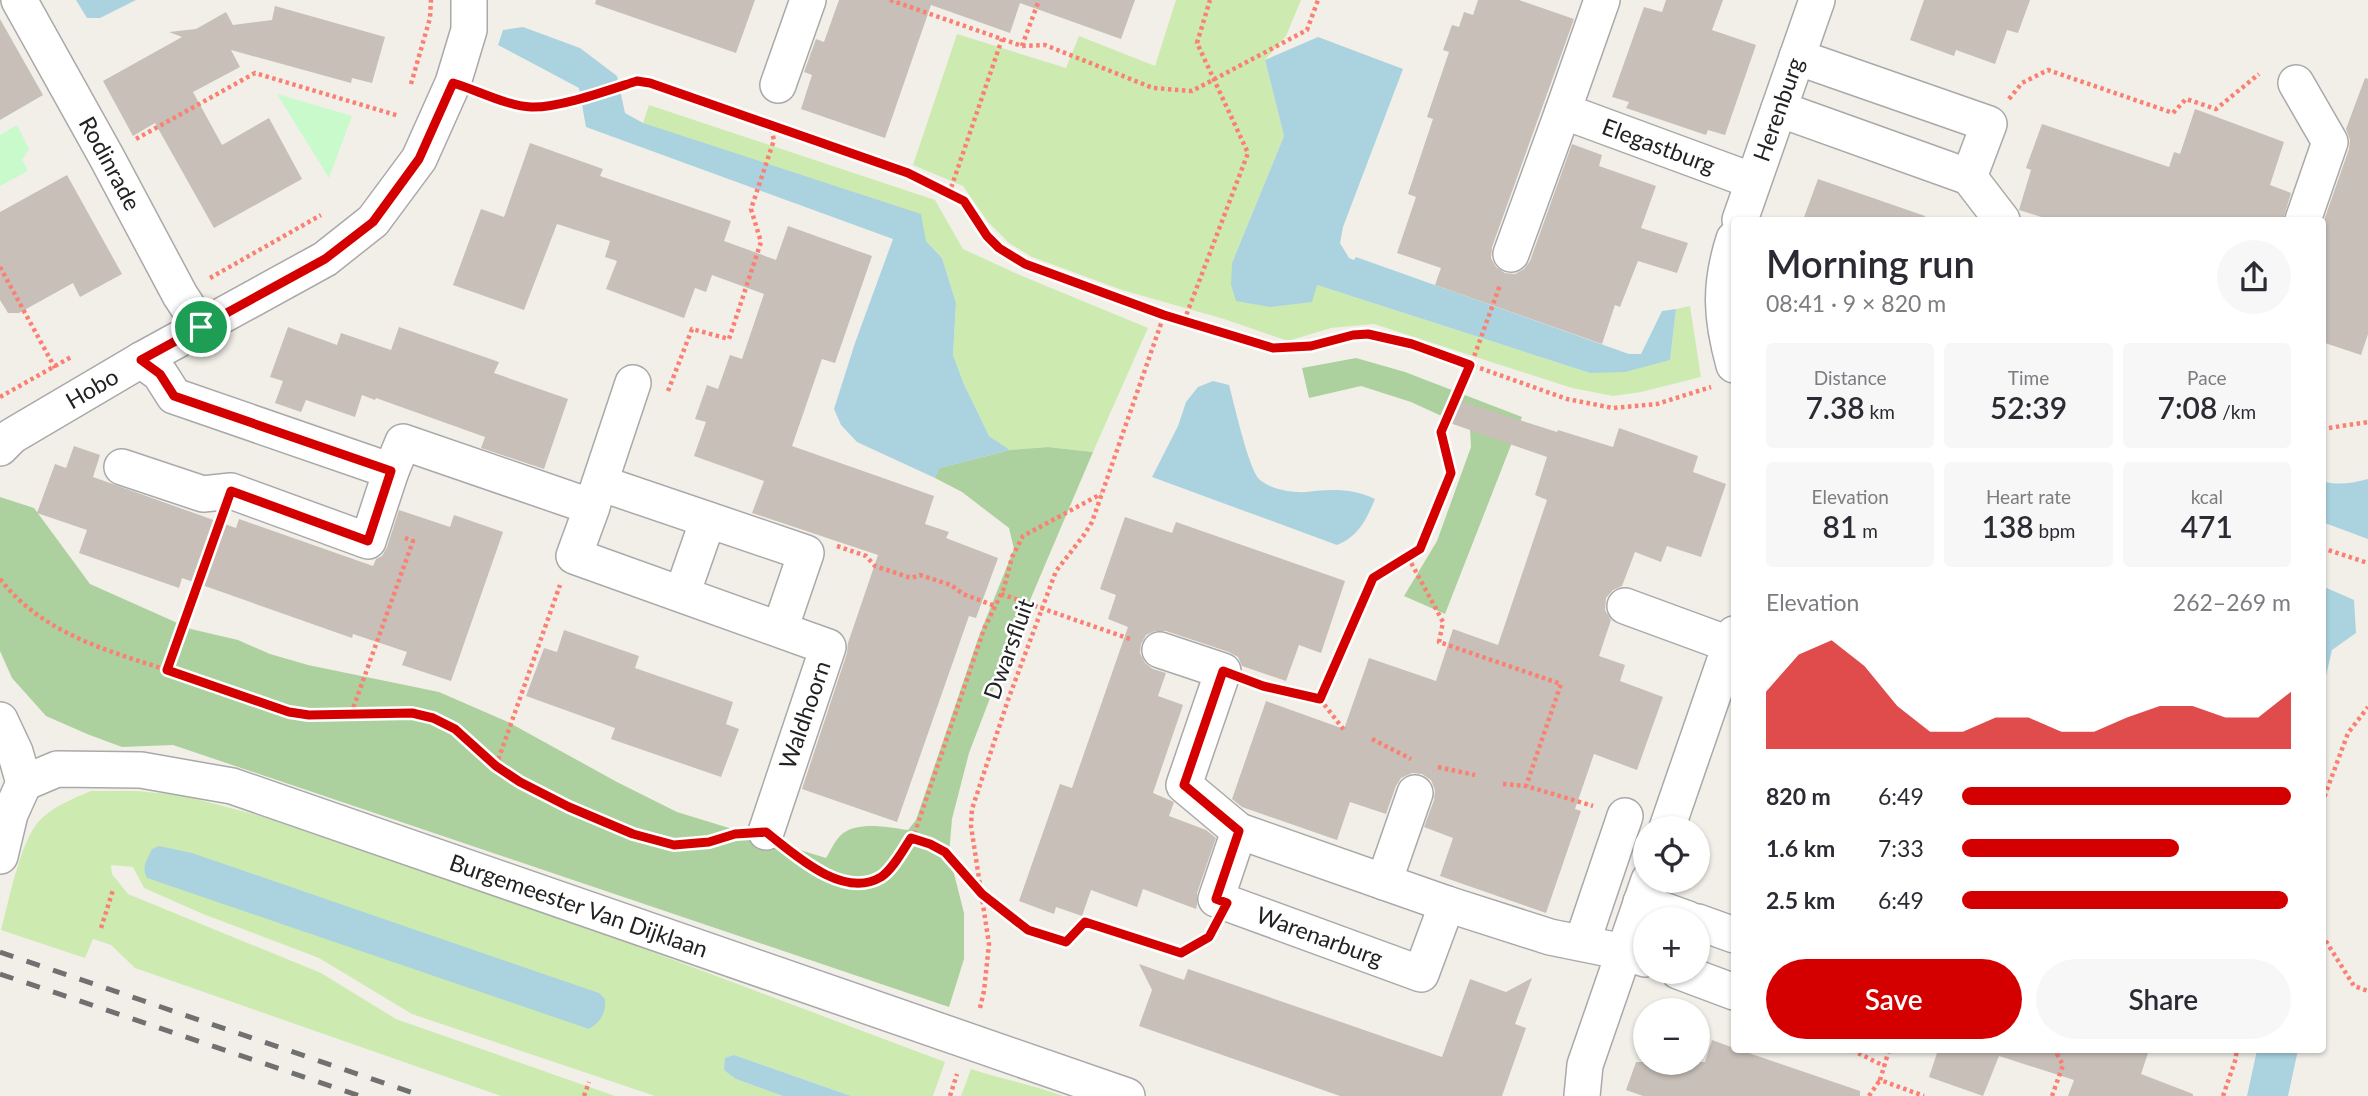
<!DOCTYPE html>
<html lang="en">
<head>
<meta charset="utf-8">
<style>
  :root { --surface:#fff; --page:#f7f7f7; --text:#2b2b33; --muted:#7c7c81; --accent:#d40000 }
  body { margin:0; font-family:Lato,sans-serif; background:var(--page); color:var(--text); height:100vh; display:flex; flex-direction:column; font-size:26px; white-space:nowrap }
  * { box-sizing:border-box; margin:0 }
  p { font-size:23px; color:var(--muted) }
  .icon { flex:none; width:38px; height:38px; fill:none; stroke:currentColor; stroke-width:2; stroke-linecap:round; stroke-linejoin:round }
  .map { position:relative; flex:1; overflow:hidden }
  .drawer { position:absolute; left:1731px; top:217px; width:595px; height:836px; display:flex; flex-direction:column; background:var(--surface); border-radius:7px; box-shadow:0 2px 5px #0004 }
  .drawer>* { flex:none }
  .fabs { position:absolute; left:1633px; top:816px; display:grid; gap:14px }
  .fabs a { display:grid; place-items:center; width:77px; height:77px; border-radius:50%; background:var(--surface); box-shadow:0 2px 5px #0004; font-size:35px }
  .pin { position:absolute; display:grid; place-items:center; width:60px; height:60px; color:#fff; margin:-30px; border:4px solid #fff; border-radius:50%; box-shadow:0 2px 7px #0007 }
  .round { display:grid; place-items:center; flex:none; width:74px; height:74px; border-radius:37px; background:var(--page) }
  .overview { display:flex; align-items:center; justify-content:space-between; height:119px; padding:0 35px }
  h1 { font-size:38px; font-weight:600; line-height:52px }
  .stats { display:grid; grid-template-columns:repeat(3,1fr); gap:10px; height:119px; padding:7px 35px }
  .stats div { display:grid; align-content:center; border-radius:7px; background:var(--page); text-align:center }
  .stats b { font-size:30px; font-weight:600 }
  .stats small { font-size:19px; font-weight:400 }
  .stats p { font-size:19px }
  .chart { height:196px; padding:14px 35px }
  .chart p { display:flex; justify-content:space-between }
  .chart svg { width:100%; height:126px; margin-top:7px; fill:var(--accent); opacity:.7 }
  .cta { display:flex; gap:14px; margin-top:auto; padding:14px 35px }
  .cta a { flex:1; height:80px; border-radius:42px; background:var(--accent); color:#fff; font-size:28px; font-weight:600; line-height:80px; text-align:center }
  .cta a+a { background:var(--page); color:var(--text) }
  ul { padding:0 35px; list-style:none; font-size:23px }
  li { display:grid; grid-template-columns:112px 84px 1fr; align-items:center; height:52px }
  li i { height:18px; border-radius:9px; background:var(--accent) }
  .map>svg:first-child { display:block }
  .grass { fill:#cdebb0 }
  .forest { fill:#add19e }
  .park { fill:#c8facc }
  .water { fill:#aad3df }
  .building { fill:#c7bfb8 }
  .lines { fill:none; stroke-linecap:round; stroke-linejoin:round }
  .minor-casing { stroke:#a9a9a9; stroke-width:38 }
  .path { stroke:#fa8072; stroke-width:4.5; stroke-dasharray:3.5 3.5; stroke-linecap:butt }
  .minor { stroke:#fff; stroke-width:35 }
  .rail { stroke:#707070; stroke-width:5; stroke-dasharray:14 14; stroke-linecap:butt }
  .route-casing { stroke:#fff; stroke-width:14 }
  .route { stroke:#d40000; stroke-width:9 }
  .labels { text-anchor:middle; stroke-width:5; stroke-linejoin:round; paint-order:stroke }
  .street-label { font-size:23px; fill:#222; stroke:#fff }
</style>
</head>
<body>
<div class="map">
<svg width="2368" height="1096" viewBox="0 0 2368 1096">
  <rect width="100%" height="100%" fill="#f2efe9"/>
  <!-- grass -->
  <path class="grass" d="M 1176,0 L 1301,0 L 1286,36 L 1265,60 L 1284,136 L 1232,263 L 1317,285 L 1590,373 L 1670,360 L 1676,309 L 1690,306 L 1701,377 L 1641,392 L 1613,396 L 1572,388 L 1374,324 L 1331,328 L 1288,341 L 1224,319 L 1122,290 L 1032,257 L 1009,243 L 988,222 L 963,186 L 913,165 L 957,34 L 1066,68 L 1079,36 L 1155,66 Z
    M 649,105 L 935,200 L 963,249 L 1022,276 L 1148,328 L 1093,452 L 1048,447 L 1010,450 L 989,436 L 963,382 L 953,356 L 956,303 L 942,258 L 926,241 L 643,123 Z
    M 91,791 L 136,791 L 181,795 L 261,816 L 626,942 L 945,1062 L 933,1096 L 851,1096 L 734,1055 L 736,1079 L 783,1096 L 655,1096 L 412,1014 L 319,958 L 203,914 L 144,888 L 133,867 L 111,865 L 112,874 L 128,894 L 321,973 L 396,1019 L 615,1096 L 501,1096 L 135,968 L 111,945 L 93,939 L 85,958 L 1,930 C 9,901 21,835 43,817 C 57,805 74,798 91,791 Z
    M 971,1069 C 1002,1079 1033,1085 1063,1096 L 961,1096 Z"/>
  <!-- forest -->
  <path class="forest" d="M 1356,358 L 1405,372 L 1522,417 L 1445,614 L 1404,596 L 1437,541 L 1471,447 L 1470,429 L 1411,402 L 1361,386 L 1309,398 L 1302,368 Z
    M 1048,447 L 1093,452 L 1005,659 L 969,753 L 952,819 L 949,854 L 964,913 L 964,959 L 949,1007 L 173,745 L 122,747 L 87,734 L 46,716 L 12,678 L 0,651 L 0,497 L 34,508 L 90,584 L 191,629 L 238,640 L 270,654 L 308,665 L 439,692 L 508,722 L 617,782 L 677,812 L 826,858 C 831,850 835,840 842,834 C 858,821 888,827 908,830 L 916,820 L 979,636 L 1014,549 L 1009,528 L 962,492 L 935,478 L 939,468 L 1010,450 Z"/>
  <!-- park -->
  <path class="park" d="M 277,94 L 352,116 L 329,178 Z
    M 17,125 L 29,149 L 22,160 L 28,171 L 0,186 L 0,135 Z"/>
  <!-- water -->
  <path class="water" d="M 76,0 L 136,0 L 100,18 L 87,18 Z
    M 523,27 L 580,48 L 617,76 L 625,113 L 643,123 L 921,214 L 926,241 L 942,258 L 956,303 L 953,355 L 963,382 L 989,436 L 1010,450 L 940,468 L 935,478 L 857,442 L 841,425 L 834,409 L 855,343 L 893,239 L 586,127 L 579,88 L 498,45 L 503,30 Z
    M 1318,37 L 1403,69 L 1343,227 L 1340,243 L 1349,258 L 1354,260 L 1356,257 L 1629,354 L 1641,354 L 1662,311 L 1676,309 L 1670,360 L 1625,372 L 1590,373 L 1317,285 L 1312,302 L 1270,307 L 1236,301 L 1231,285 L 1232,263 L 1284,136 L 1265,60 Z
    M 1213,381 L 1229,385 C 1234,403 1248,467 1259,479 C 1269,489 1292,493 1306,492 C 1330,489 1353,488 1375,499 C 1366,520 1359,536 1337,545 L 1152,477 L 1178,426 L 1186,402 L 1198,387 Z
    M 2368,479 L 2368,539 L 2322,522 L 2322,481 C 2338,486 2353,483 2368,479 Z
    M 2322,586 L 2354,600 L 2356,633 L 2332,650 L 2322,693 Z
    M 159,846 L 192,853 L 599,993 L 605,999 C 606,1013 601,1022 589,1029 L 147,878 C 141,867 147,860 152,849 Z
    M 2257,1050 L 2298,1050 L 2288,1096 L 2247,1096 Z
    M 734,1055 L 851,1096 L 783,1096 L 736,1079 L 724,1070 L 725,1058 Z"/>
  <!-- building -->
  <path class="building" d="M 596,0 L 755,0 L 736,53 L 595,4 Z
    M 839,0 L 1135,0 L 1121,39 L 1020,3 L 1010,33 L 931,5 L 885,138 L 801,109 L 812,75 L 804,72 L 816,39 L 824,42 Z
    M 1478,0 L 1519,0 L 1574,19 L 1492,247 L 1491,258 L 1496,267 L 1505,273 L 1515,274 L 1524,269 L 1530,261 L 1572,144 L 1602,155 L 1599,166 L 1656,186 L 1641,228 L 1688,243 L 1677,273 L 1638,261 L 1620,307 L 1615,305 L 1602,344 L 1435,285 L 1441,268 L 1397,253 L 1416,197 L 1408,194 L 1433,119 L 1427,117 L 1449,52 L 1443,50 L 1452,25 L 1459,27 L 1464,12 L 1473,15 Z
    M 1666,0 L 1723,0 L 1712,30 L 1756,45 L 1725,135 L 1708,130 L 1706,135 L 1626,108 L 1629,102 L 1612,97 L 1644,7 L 1662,12 Z
    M 1924,0 L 2030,0 L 2018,33 L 2007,30 L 1995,64 L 1956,50 L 1954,56 L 1910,40 Z
    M 275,6 L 385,37 L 372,83 L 352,78 L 351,83 L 231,50 L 240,67 L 193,92 L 222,145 L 269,118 L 302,179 L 214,228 L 155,123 L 133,136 L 103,81 L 182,37 L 169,32 L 196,29 L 226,12 L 233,25 L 272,20 Z
    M 0,19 L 43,95 L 0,120 Z
    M 2365,78 L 2368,79 L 2368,334 L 2361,355 L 2322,342 L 2322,226 L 2349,149 L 2350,140 L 2346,129 Z
    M 2195,109 L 2284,142 L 2270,185 L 2291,193 L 2283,220 L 2051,220 L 2019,210 L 2031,170 L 2026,168 L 2042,124 L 2169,167 L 2174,152 L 2180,154 Z
    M 530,143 L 603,169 L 600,176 L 731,221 L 724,241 L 776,260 L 788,226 L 872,256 L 835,363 L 822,359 L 792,446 L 934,496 L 925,524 L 949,532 L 946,538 L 998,558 L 976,618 L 969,616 L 897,822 L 802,789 L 847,653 L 848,643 L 878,555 L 752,513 L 764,481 L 694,456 L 706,422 L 695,419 L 707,385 L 718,389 L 730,355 L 742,359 L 764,294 L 712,275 L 706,292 L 695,288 L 684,318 L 606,289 L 617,261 L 605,257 L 610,241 L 557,224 L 524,310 L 453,285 L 481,209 L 504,217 Z
    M 67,175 L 122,274 L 80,297 L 73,283 L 19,313 L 8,313 L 0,300 L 0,212 Z
    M 1818,179 L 1925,216 L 1924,220 L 1803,220 Z
    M 288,327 L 337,345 L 341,333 L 391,350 L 399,327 L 499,362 L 494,373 L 568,399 L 544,469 L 481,448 L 485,437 L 376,398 L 375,400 L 362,395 L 355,417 L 306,400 L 301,412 L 275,403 L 283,381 L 270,377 Z
    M 1457,400 L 1557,432 L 1558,430 L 1613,447 L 1619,428 L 1698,456 L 1693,472 L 1726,484 L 1701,557 L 1667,546 L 1661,562 L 1635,552 L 1622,586 L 1613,590 L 1606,598 L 1605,610 L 1611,620 L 1599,656 L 1625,665 L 1620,681 L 1663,697 L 1637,770 L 1594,754 L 1575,809 L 1581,811 L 1546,913 L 1440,876 L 1453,838 L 1424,827 L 1434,800 L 1435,790 L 1431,780 L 1422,774 L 1412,773 L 1401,778 L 1396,786 L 1386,814 L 1350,802 L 1337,840 L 1242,807 L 1232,799 L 1266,701 L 1344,729 L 1369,658 L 1436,681 L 1453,629 L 1498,645 L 1547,500 L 1535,495 L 1547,457 L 1450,423 Z
    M 74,446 L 100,455 L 93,477 L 236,528 L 239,519 L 373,566 L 376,559 L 382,556 L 387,547 L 399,510 L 450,527 L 454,515 L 503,532 L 451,681 L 402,665 L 407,652 L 353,634 L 352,638 L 182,578 L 179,588 L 79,553 L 87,530 L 37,513 L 55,464 L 66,468 Z
    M 1125,517 L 1172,533 L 1176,522 L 1345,581 L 1321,653 L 1299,645 L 1286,681 L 1242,666 L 1238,657 L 1229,652 L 1166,631 L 1155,631 L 1146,635 L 1141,644 L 1140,653 L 1145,663 L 1153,669 L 1166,673 L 1158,696 L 1183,705 L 1153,793 L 1174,802 L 1169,816 L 1206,830 L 1216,838 L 1197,893 L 1197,905 L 1196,909 L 1143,889 L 1137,907 L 1091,890 L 1082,916 L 1056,907 L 1054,914 L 1019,901 L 1060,784 L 1072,788 L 1128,627 L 1108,619 L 1116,595 L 1100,589 Z
    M 564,630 L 639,656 L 635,668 L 733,702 L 726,724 L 739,729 L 721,777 L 611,739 L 615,728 L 526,696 L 544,648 L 557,652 Z
    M 1139,964 L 1184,980 L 1188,969 L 1442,1057 L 1470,979 L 1506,992 L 1532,978 L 1515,1024 L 1526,1028 L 1502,1096 L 1340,1096 L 1139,1026 L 1152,990 Z
    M 1712,1040 L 1734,1048 L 1734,1050 L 1740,1050 L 1860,1091 L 1860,1096 L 1643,1096 L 1626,1090 L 1636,1062 L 1705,1062 Z
    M 1938,1050 L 2149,1050 L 2141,1074 L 2193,1094 L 2193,1096 L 2068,1096 L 2074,1080 L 1999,1056 L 1983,1096 L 1929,1077 Z"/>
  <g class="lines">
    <defs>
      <g id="minor">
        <path id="s1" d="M 19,0 L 106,156 L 180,295 L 201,327"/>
        <path d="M 2296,83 L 2330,142 L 2303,220"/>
        <path d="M 778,85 L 808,0"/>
        <path d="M 1779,109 L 1969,177 L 1989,124 L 1797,57"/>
        <path d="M 1563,111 L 1602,0"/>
        <path d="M 1969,177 L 2002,220"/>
        <path id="s2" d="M 1740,220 L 1817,0"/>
        <path d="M 1734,239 C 1719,286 1721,318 1734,365"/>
        <path id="s3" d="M 1511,254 L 1563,111 L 1753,181"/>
        <path d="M 141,360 L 160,374 L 174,396 L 391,471 L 403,442 L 592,507 L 574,556 L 828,647 L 766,832"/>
        <path id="s4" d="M 0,448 L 12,436 L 141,360 L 325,259 L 373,221 L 419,159 L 453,83 L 469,30 L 469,0"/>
        <path d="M 122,467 L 203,494 L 231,491 L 368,541 L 391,471"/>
        <path d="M 600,483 L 806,553 L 780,629"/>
        <path d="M 593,503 L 633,383"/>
        <path d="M 682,594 L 708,520"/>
        <path d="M 1625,606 L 1734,646"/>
        <path d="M 1160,650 L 1223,671 L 1184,785 L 1239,831 L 1447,904 L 1550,937 L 1624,952 L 1645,959"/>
        <path d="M 0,720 L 15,752 L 24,783"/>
        <path id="s5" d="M 24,783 L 57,769 L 141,770 L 232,786 L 1127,1096"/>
        <path d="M 1667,828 L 1734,634"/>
        <path id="s6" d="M 1239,831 L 1216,899 L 1421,974 L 1447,904"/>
        <path d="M 0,856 L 10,814 L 24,783"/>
        <path d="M 1384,882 L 1415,793"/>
        <path d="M 1641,902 L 1688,919"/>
        <path d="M 1698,922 L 1734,935"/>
        <path d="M 1582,943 L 1625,816"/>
        <path d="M 1678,971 L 1734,992"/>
        <path d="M 1582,1096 L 1585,1065 L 1649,880"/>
      </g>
    </defs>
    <!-- minor casing -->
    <use href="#minor" class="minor-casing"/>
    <!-- path -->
    <path class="path" d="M 890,0 L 1022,46 L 1045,45 L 1153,88 L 1192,91 L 1307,30 L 1318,0
      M 1022,46 L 1039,0
      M 411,84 L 430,18 L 431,0
      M 486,94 C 500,99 514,105 529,107 C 557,109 609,90 637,81 L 650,83 L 908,173 L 964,201 L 987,236 L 999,248 L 1025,264 L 1164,315 L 1273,348 L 1311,346 L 1354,335 L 1382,335 L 1412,344 L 1567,399 L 1613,408 L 1657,404 L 1711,387
      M 2009,99 L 2022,83 L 2048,70 L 2173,113 L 2186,99 L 2216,109 L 2259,74
      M 136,139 L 255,73 L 399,116
      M 949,194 L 1002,39
      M 0,267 L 55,368
      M 210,278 L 321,215
      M 1184,321 L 1248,153 L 1197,43 L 1210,0
      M 668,391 L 692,329 L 729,339 L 761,242 L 751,209 L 774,140 L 770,124
      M 0,397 L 71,357
      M 2322,429 L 2368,422
      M 837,546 L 866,556 L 875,566 L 911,578 L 920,575 L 951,585 L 963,594 L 995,606
      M 2322,548 L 2368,563
      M 1408,557 L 1443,622 L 1439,642 L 1561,684 L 1526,786 L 1593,806
      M 0,579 C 42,633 105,650 167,670 C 208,684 248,698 289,712 L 309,715 L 412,713 L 433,718 L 455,729 L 496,766 L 520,782 L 569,807 L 633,834 L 674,845 L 709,842 L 734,834
      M 1001,594 L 1130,639
      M 167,670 L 218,528
      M 1255,683 L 1320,699 L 1372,578 L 1420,549 L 1451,473 L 1441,432 L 1475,354 L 1500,285
      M 1320,699 L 1344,730
      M 351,714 L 413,541 L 405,538
      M 1372,739 L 1411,759
      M 496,766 L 560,585
      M 1438,767 L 1475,775
      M 1503,784 L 1526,786
      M 2322,803 L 2348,733 L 2368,707
      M 911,838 L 930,844 L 945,852 L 982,894 L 1028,930 L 1066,942 L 1085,922 L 1181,953 L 1209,937 L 1212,932
      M 791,852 L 829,876 L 850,883 L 867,883 L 883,876 L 914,835 L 984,629 L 1004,588 L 1012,557 L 1023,536 L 1101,494
      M 101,928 L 113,890
      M 2322,935 L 2354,986 L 2368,991
      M 980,1008 L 984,991 L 989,944 L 971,826 L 972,809 L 1008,700 L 1056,571 L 1084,535 L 1092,522 L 1164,315
      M 1852,1050 L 1884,1066
      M 1889,1050 L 1880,1080 L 1924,1096
      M 584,1096 L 589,1082
      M 950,1096 L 957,1074
      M 1869,1096 L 1880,1080
      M 2052,1096 L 2063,1065 L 2057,1054 L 2058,1050
      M 2223,1096 L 2235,1061 L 2237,1050"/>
    <!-- minor -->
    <use href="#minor" class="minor"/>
    <!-- rail -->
    <path class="rail" d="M 0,952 L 422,1096
      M 0,974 L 360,1096"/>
  </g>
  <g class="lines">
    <defs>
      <path id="route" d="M 637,81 L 650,83 L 908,173 L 964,201 L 987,236 L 999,248 L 1025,264 L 1164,315 L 1273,348 L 1311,346 L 1353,335 L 1368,334 L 1412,344 L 1470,365 L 1441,432 L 1451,473 L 1420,549 L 1373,578 L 1320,699 L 1263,686 L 1223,671 L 1184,785 L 1239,831 L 1216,899 L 1227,903 L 1209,937 L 1181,953 L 1085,922 L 1066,942 L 1028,930 L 982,894 L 945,852 L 930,844 L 911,838 C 903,850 893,869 881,877 C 843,900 794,854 766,832 L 735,834 L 709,842 L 674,845 L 633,834 L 569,807 L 520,782 L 496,766 L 455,729 L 433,718 L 412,713 L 309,715 L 289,712 L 167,670 L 231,491 L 368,541 L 391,471 L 174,396 L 160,374 L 141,360 L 325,259 L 373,222 L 419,159 L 453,83 C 477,90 507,106 531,107 C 559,108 609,90 637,81 Z"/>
    </defs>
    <!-- route casing -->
    <use href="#route" class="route-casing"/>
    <!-- route -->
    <use href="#route" class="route"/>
  </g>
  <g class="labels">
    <!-- street labels -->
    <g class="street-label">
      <text dy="8" stroke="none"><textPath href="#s2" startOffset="117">Herenburg</textPath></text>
      <text dy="8" stroke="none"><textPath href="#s3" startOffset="254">Elegastburg</textPath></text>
      <text dy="8" stroke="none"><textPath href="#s1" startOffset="187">Rodinrade</textPath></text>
      <text dy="8" stroke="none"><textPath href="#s4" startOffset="110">Hobo</textPath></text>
      <text transform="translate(1009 649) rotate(-70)" y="8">Dwarsfluit</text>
      <text transform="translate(805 715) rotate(-71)" y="8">Waldhoorn</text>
      <text dy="8" stroke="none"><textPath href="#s5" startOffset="579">Burgemeester Van Dijklaan</textPath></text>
      <text dy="8" stroke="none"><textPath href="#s6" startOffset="182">Warenarburg</textPath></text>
    </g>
  </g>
</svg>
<div class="fabs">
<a><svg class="icon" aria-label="locate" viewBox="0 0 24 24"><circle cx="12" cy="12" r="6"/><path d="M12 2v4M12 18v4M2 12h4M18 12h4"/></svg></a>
<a>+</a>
<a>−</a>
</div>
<div class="pin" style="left:201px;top:327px;background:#1e9e55"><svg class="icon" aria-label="arrive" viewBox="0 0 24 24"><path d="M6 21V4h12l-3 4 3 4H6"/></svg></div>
<section class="drawer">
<div class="overview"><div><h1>Morning run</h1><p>08:41 · 9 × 820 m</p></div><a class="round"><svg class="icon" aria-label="share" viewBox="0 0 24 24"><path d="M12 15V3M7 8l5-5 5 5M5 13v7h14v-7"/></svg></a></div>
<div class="stats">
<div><p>Distance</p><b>7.38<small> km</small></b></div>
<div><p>Time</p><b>52:39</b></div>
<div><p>Pace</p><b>7:08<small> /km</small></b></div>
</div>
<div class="stats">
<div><p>Elevation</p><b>81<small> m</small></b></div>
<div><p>Heart rate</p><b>138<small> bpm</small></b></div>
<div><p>kcal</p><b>471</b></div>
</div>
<div class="chart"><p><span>Elevation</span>262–269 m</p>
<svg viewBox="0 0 160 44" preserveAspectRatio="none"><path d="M0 44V24L10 11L20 6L30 15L40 29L50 38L60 38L70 33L80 33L90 38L100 38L110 33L120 29L130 29L140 33L150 33L160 24V44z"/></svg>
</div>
<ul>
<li><b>820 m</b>6:49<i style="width:100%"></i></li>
<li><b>1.6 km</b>7:33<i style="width:66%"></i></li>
<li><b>2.5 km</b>6:49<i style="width:99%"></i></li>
</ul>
<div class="cta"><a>Save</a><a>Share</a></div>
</section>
</div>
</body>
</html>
